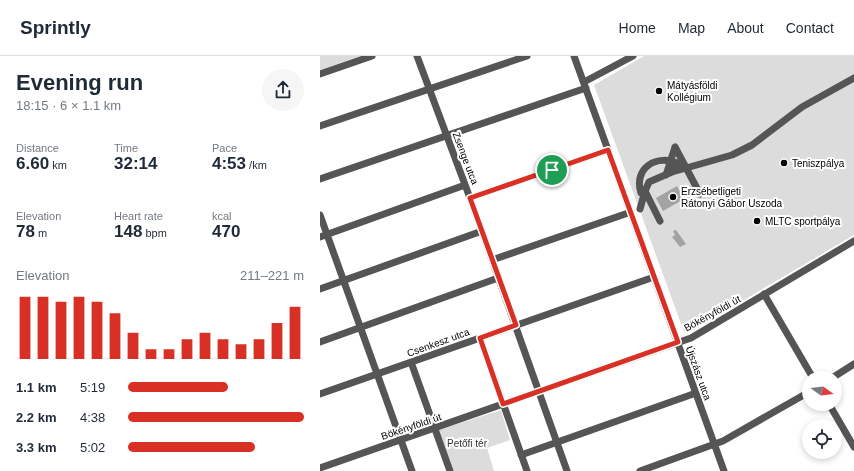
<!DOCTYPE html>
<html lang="en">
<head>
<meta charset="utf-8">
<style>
  :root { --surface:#fff; --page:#f6f6f7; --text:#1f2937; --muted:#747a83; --line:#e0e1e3; --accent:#d93025 }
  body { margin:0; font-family:Arial,sans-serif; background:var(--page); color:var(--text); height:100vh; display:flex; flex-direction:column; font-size:15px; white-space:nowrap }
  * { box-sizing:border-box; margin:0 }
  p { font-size:13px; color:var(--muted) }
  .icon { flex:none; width:22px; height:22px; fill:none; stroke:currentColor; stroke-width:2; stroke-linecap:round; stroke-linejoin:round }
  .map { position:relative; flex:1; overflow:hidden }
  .sheet { display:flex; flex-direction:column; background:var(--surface); width:320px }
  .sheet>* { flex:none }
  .needle { width:26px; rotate:104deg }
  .tools { position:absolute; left:482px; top:315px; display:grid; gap:8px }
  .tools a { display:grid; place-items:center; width:40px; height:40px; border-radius:50%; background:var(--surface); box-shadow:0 2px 6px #0003; font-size:20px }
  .pin { position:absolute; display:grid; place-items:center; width:34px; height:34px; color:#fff; margin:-17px; border:2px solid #fff; border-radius:50%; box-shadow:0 1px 4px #0007 }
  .round { display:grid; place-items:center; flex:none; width:42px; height:42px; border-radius:21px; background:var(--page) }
  .head { display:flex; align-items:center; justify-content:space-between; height:68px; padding:0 16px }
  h1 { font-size:22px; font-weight:600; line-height:30px }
  .stats { display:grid; grid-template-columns:repeat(3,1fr); gap:6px; height:68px; padding:4px 16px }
  .stats div { display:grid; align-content:center }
  .stats b { font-size:17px; font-weight:600 }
  .stats small { font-size:11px; font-weight:400 }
  .stats p { font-size:11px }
  .chart { height:112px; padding:8px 16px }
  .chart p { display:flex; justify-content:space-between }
  .chart svg { width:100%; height:72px; margin-top:4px; stroke:var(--accent); stroke-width:6 }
  ul { padding:0 16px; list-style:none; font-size:13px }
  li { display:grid; grid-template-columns:64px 48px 1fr; align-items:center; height:30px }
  li i { height:10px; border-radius:5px; background:var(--accent) }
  header { display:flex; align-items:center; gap:24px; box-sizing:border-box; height:56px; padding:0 20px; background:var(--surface); border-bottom:1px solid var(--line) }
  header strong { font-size:19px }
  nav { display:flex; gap:22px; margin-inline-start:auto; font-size:14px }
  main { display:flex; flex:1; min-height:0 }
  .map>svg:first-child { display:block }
  .green { fill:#dcdcdc }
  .water { fill:#a3a3a3 }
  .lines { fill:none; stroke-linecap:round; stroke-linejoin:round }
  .minor { stroke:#555; stroke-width:7 }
  .route-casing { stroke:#fff; stroke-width:8 }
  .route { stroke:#d93025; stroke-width:5 }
  .poi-dot { fill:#000; stroke:#fff; stroke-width:1.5 }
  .labels { text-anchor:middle; stroke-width:4; stroke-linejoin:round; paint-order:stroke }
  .poi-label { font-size:10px; fill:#000; stroke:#fff; text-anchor:start }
  .street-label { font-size:10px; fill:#000; stroke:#fff }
  .park-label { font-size:10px; fill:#333; stroke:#fff }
</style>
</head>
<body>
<header>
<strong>Sprintly</strong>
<nav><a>Home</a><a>Map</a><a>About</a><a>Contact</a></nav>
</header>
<main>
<section class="sheet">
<div class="head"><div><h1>Evening run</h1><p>18:15 · 6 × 1.1 km</p></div><a class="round"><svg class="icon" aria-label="share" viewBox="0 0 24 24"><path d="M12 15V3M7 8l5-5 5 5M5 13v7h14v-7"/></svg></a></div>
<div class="stats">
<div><p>Distance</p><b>6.60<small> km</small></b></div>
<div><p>Time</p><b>32:14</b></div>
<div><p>Pace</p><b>4:53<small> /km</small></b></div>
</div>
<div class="stats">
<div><p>Elevation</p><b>78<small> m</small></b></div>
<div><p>Heart rate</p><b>148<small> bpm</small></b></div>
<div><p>kcal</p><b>470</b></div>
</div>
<div class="chart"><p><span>Elevation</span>211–221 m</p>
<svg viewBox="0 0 160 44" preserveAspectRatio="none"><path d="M5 44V6M15 44V6M25 44V9M35 44V6M45 44V9M55 44V16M65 44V28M75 44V38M85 44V38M95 44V32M105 44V28M115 44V32M125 44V35M135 44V32M145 44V22M155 44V12"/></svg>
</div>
<ul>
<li><b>1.1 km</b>5:19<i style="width:57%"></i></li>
<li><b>2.2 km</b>4:38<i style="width:100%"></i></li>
<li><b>3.3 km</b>5:02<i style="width:72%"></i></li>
</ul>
</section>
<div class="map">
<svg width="534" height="415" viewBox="0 0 534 415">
  <rect width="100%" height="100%" fill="#fff"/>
  <!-- green -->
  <path class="green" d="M 0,0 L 40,0 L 0,14 Z
    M 324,0 L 534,0 L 534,179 L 368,277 L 364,276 L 274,29 Z
    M 181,354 L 190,384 L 167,392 L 174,415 L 134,415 L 119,374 Z"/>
  <!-- water -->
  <path class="water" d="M 357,130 L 364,143 L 343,155 L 336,142 Z
    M 356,174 L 366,188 L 360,191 L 352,181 L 355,179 L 353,175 Z"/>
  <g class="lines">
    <!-- minor -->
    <path class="minor" d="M 97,0 L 150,142 L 247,415
      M 254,0 L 404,415
      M 0,18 L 52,0
      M 264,26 L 313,0
      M 0,70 L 207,0
      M 355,91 L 380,138
      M 362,104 L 352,116 L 412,99 L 432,89 L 482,51 L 534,22
      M 346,119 L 355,91
      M 0,123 L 266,32
      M 150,142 L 288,94
      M 320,153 L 325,135 L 321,137 C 313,112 337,97 359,108
      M 0,159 L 92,415
      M 340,165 L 325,135 L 329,126 L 352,116
      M 0,181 L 145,129
      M 172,204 L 311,156
      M 0,233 L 162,175
      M 444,238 L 493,322
      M 160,282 L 207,415
      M 0,286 L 178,222
      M 91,306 L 130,415
      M 512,322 L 534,308
      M 0,338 L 334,221
      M 509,348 L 534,391
      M 201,399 L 376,337
      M 0,412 L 371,282 L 534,185
      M 320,415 L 403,385 L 489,336"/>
  </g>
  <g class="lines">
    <defs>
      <path id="route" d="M 288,94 L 358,286 L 183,348 L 160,282 L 196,269 L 150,142 Z"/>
    </defs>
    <!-- route casing -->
    <use href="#route" class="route-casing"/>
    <!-- route -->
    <use href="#route" class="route"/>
  </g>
  <!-- markers -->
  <g class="poi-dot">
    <circle cx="339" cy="35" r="4"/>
    <circle cx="464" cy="107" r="4"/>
    <circle cx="353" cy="141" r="4"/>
    <circle cx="437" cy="165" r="4"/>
  </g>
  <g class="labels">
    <!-- poi labels -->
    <g class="poi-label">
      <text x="347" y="33">Mátyásföldi<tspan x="347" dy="12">Kollégium</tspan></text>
      <text x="472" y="111">Teniszpálya</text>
      <text x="361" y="139">Erzsébetligeti<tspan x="361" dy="12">Rátonyi Gábor Uszoda</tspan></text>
      <text x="445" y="169">MLTC sportpálya</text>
    </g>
    <!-- street labels -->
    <g class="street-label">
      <text transform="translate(146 102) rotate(69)" y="4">Zsenge utca</text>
      <text transform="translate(392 257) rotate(-29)" y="4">Bökényföldi út</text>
      <text transform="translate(118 286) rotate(-20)" y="4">Csenkesz utca</text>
      <text transform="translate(379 317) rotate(70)" y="4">Újszász utca</text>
      <text transform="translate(91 370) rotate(-19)" y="4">Bökényföldi út</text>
    </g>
    <!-- park labels -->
    <g class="park-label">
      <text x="147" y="391">Petőfi tér</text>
    </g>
  </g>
</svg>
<div class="tools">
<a><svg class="needle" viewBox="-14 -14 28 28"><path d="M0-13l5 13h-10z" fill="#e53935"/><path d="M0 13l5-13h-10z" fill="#747a83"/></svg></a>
<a><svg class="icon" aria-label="locate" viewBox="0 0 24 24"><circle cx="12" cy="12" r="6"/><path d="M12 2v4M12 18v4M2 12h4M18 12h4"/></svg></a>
</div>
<div class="pin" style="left:232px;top:114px;background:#1e9e55"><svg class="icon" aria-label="arrive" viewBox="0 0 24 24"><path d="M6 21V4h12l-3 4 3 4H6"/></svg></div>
</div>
</main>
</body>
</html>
